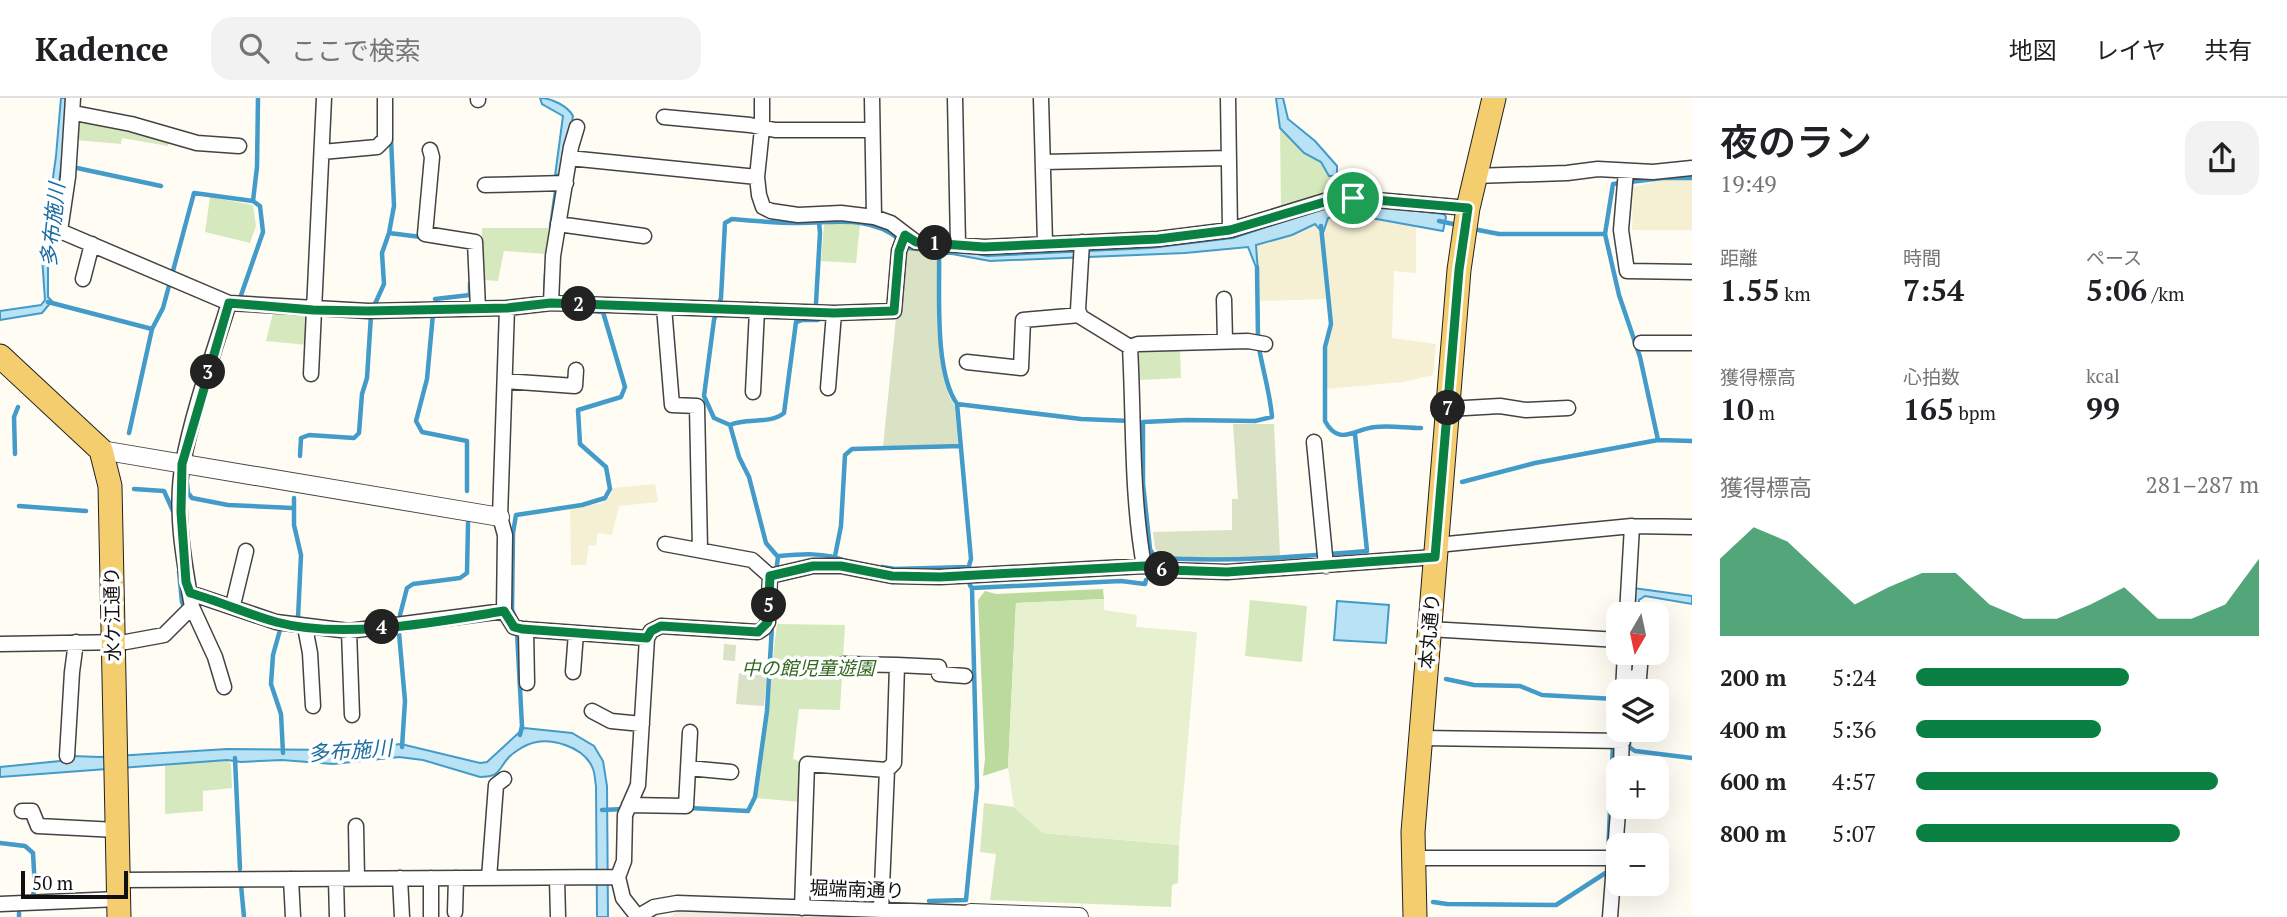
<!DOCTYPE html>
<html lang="ja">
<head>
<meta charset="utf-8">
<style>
  :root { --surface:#fff; --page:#f2f2f2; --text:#202124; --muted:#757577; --line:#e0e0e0; --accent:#0b8043 }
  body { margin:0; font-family:"PT Serif","Noto Sans JP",serif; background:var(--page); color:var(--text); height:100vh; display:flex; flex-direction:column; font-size:26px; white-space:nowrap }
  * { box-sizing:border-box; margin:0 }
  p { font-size:23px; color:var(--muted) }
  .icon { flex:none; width:38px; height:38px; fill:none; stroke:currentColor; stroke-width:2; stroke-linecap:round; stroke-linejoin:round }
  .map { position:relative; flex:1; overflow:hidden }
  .drawer { display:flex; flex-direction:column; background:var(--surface); width:595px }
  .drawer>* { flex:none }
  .needle { width:46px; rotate:189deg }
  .fabs { position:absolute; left:1606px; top:504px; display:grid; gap:14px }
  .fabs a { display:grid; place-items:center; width:63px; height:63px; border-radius:14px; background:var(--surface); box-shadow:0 7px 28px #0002; font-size:35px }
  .scale { position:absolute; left:21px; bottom:18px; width:107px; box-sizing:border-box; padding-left:7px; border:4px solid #101010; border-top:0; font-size:19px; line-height:24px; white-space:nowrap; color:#101010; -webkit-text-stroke:5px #fff; paint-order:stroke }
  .pin { position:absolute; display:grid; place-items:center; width:60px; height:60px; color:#fff; margin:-30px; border:4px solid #fff; border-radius:50%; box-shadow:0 2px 7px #0007 }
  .km { position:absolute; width:35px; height:35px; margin:-18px; border-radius:50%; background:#222; color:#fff; font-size:19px; line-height:35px; text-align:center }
  .round { display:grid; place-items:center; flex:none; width:74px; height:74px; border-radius:21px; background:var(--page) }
  .summary { display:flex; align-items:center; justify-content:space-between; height:119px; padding:0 28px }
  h1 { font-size:38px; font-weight:600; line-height:52px }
  .metrics { display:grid; grid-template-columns:repeat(3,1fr); gap:10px; height:119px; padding:7px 28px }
  .metrics div { display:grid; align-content:center }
  .metrics b { font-size:30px; font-weight:600 }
  .metrics small { font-size:19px; font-weight:400 }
  .metrics p { font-size:19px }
  .chart { height:196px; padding:14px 28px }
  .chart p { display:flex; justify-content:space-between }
  .chart svg { width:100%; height:126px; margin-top:7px; fill:var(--accent); opacity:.7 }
  ul { padding:0 28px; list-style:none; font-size:23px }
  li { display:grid; grid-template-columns:112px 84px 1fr; align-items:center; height:52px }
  li i { height:18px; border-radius:9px; background:var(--accent) }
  header { display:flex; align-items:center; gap:42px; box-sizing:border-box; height:98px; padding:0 35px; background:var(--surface); border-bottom:2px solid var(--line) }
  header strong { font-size:33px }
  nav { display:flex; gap:38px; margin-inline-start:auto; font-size:24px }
  .search { width:490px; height:63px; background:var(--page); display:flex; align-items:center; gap:18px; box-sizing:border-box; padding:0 24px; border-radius:21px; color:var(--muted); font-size:26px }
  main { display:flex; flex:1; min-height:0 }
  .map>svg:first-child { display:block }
  .farmland { fill:#f5f0d4 }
  .green { fill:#d6e9be }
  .forest { fill:#bbda9d }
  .cemetery { fill:#d9e2c4 }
  .pitch { fill:#e7f1cf }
  .plaza { fill:#f0ece2 }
  .water { fill:#bae2f5; stroke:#439bca; stroke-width:2 }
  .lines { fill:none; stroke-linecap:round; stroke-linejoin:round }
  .stream { stroke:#439bca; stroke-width:4.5 }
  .minor-casing { stroke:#434343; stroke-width:17 }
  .tertiary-casing { stroke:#434343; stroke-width:20 }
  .primary-casing { stroke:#212121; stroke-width:25 }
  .minor { stroke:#fff; stroke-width:14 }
  .tertiary { stroke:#fff; stroke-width:18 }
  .primary { stroke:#f4cd6f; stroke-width:23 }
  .route-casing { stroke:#fff; stroke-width:14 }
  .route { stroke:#0b8043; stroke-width:9 }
  .labels { text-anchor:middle; stroke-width:7; stroke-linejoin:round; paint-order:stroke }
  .street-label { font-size:19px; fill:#101010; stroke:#fff }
  .park-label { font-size:19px; font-style:italic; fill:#336821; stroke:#fff }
  .water-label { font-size:21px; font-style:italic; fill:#1c6da0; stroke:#fff }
</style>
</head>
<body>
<header>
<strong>Kadence</strong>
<div class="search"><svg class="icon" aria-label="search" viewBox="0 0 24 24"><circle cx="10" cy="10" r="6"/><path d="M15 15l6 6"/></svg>ここで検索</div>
<nav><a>地図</a><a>レイヤ</a><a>共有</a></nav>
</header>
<main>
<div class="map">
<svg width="1692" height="819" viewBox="0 0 1692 819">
  <rect width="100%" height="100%" fill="#fffcf4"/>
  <!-- farmland -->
  <path class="farmland" d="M 1662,82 L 1692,82 L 1692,132 L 1632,132 L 1633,89 Z
    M 1349,116 L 1416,126 L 1416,175 L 1394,173 L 1392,240 L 1436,246 L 1433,277 L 1403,284 L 1326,291 L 1325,249 L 1332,226 L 1329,201 L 1258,203 L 1256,147 L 1292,137 L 1327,120 Z
    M 655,386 L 658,404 L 619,408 L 612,437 L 598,435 L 596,448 L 589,447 L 586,467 L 571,467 L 570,411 L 602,405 L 610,399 L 613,390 Z"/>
  <!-- green -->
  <path class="green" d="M 78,20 L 169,41 L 168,48 L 122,40 L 121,46 L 76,42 Z
    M 1280,30 L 1304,55 L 1321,64 L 1329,78 L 1337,78 L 1339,94 L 1281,111 Z
    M 210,99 L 253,107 L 256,128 L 250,145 L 205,134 Z
    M 837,125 L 860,127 L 856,165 L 821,163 L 824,127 Z
    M 482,130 L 549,130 L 546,156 L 504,153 L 498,183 L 482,182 Z
    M 273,215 L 308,218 L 308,247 L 266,243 Z
    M 1143,251 L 1180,251 L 1181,280 L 1138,282 L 1137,259 Z
    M 1250,502 L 1307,508 L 1302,564 L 1245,558 Z
    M 777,526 L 845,527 L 840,612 L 799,611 L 793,661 L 802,664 L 800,704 L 756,700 Z
    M 227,662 L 231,666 L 232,690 L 203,693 L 203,713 L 165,716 L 165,666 Z
    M 984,705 L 1014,709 L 1043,735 L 1179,747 L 1178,785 L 1172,787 L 1171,809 L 990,802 L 996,756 L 980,754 Z"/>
  <!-- forest -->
  <path class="forest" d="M 1103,491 L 1104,501 L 1016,505 L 1008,670 L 983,678 L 985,661 L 978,502 L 985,493 L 996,496 Z"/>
  <!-- cemetery -->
  <path class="cemetery" d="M 903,150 L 938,156 L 937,227 L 941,266 L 949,298 L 955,309 L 958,346 L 883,349 Z
    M 1233,326 L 1274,326 L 1280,458 L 1212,461 L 1161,457 L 1155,450 L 1153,434 L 1232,432 L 1232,401 L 1238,401 Z
    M 724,546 L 736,547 L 735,563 L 723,562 Z
    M 739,575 L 767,577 L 764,608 L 736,606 Z"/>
  <!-- pitch -->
  <path class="pitch" d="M 1104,501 L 1104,512 L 1137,517 L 1136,529 L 1197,534 L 1179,747 L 1043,735 L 1014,709 L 1008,670 L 1016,505 Z"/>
  <!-- plaza -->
  <path class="plaza" d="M 678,811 L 902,819 L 670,819 Z"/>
  <!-- water -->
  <path class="water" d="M 61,0 L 66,0 L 63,55 L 54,122 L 50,133 L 52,136 L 48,168 L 48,199 L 52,203 L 42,215 L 0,222 L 0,213 L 41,207 L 45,202 L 42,159 L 56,58 Z
    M 540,0 C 551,0 568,8 573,18 L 563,74 L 555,78 L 563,18 L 542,6 Z
    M 1276,0 L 1283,0 L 1288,21 L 1315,43 L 1337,68 L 1337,78 L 1329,78 L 1321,64 L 1304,55 L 1280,30 Z
    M 1331,108 L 1375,108 L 1444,116 L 1446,119 L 1443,133 L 1349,116 L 1328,120 L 1323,135 L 1315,126 L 1292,137 L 1256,147 L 1258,174 L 1248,149 L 1185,155 L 990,163 L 952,156 L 938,156 L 932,152 L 953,151 L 987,158 L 1150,150 L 1233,140 Z
    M 1633,490 L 1692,498 L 1692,506 L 1645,498 L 1639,502 L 1638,516 L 1632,516 Z
    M 1337,503 L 1389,507 L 1386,545 L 1334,542 Z
    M 524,630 L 572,635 L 594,648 L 603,663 L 607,688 L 608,819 L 597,819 L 596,688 C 595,683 595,676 593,671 C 585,649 549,637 527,647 C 522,649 513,655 509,659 C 498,671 501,679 480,679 L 423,662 L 399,659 L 333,666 L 282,662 L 241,664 L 227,662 L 0,679 L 0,669 L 70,662 L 72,658 L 100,659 L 227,651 L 342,652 L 401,646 L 480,665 L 487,664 Z"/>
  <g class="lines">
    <!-- stream -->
    <path class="stream" d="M 77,70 L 161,88
      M 1692,80 L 1663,80 L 1613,86 L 1605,136 L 1619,197 L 1640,259 L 1658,342 L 1692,343
      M 253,103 L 257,69 L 258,0
      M 1439,123 L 1458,127
      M 1321,128 L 1331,226 L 1325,249 L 1325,323 C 1339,349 1354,331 1375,329 C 1390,327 1406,330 1421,330
      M 551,129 L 557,86
      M 1473,131 L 1499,136 L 1605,136
      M 389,135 L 421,139
      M 906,147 L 909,150 L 937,153
      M 939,154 C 940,195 934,273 957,306 L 971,461 C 968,470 965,482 972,490
      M 1257,169 L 1258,241
      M 545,199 L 546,176
      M 435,201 L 470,197 L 470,185
      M 48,204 L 152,231
      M 816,205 L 820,135 L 819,124
      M 374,208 L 384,186 L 382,155 L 389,135 L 394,108 L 391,40
      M 433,216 L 427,281 L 416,323 L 422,334 L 467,343 L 467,393
      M 1259,250 C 1263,273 1270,295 1272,319 L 1255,323 L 1187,322 L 1143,324 L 1143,386 L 1150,451 L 1154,458 L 1160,460 C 1230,464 1297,459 1367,453 L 1355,336
      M 957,306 L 1081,321 L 1131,323
      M 730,327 L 714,320 L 704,298 L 714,222 L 721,200 L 725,125 L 732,121 C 754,123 776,125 799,125 C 834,125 869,117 899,141
      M 730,327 L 739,359 L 749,379 L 766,445 L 778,459 L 776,474
      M 730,327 C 747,319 769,327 784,315 L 796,224 L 802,222 L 818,222
      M 129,335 L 152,231 L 163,210 L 194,95 L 253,103 L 260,108 L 263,134 L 239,203
      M 15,356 L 14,319 L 18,309
      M 300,358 L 301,340 L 309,337 L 354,340 L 359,335 L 362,296 L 367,280 L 371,217
      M 1462,384 L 1535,365 L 1658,342
      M 187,385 L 188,395 L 192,400 L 228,407 L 293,410
      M 134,391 L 164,393 L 173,413
      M 294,400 L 294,427 L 301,457 L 298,520 L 295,520
      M 19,408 L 86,413
      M 779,458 C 801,456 825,454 846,463
      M 835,458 L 841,428 L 845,357 L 852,351 L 961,348
      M 882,469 L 895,471 L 968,469
      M 179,474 L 182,504 L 185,510
      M 400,517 L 407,490 L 413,486 L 460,480 L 467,475 L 468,425
      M 515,519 L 512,512 L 513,435 L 516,417 L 582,407 L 605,400 L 610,391 L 606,369 L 580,346 L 578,312 L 621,299 L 625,289 L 603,214 L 590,213
      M 280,532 L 273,557 L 271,586 L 281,616 L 283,655
      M 517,534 L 522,628 L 520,637
      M 399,535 L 405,603 L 402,649
      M 1446,581 L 1474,587 L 1520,588 L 1542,597 L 1615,601 L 1608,757
      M 1631,593 L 1633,555
      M 1629,632 L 1629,649 L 1635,653 L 1692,660
      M 235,660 L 240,771
      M 689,710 L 748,713 L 755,699 L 767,613 L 772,528
      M 602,712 L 624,711
      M 0,745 L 25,748 L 33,755 L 35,791 L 33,797
      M 241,787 L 244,819
      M 929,803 L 966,802 L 977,689 L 972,490 L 1121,483 L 1145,486 L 1146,482
      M 1433,804 L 1447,806 L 1556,807 L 1607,774 L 1607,769
      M 19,819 L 19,815"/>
    <defs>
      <path id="minor" d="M 73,0 L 68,79 L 60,133 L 229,205 L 368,213 L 507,210 L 551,205 L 834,215 L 894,213 L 899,153 L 905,137
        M 478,0 L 478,2
        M 762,0 L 762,31 L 757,79 L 759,97 L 763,109 L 771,113 L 798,117 L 841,115 L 874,119 L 891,125 L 916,144 L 984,149 L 1158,141 L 1230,132 L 1328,102 L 1353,100 L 1468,110
        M 872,0 L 874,119
        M 955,0 L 958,146
        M 1041,0 L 1045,145
        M 1228,0 L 1230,132
        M 74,15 L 131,26 L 197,45 L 239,48
        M 664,19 L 750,27 L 775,32 L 872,32
        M 430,52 L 432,59 L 425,136 L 475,144 L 478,210
        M 322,54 L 377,49 L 385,41 L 385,0
        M 569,60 L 757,79
        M 1043,64 L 1229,60
        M 1626,73 L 1621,132 L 1627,173 L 1692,174
        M 1474,78 L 1567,75 L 1598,71 L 1653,74 L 1692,70
        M 485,87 L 566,85
        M 558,126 L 644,138
        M 1082,144 L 1078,212 L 1081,219 L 1130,249 C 1134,322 1131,395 1144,468
        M 83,181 L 92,146
        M 1224,201 L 1225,243
        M 551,205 L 553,158 L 571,49 L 577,29
        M 664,209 L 672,307 L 697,308 L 700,451
        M 507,210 L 500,419 L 505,437 L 504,513 L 514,529 L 522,531 L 647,540
        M 1641,245 L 1692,245
        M 1130,249 L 1138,246 L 1248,243 L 1265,246
        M 967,264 L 1021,270 L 1023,222 L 1080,217
        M 311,276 L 324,0
        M 505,283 L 575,288 L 576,272
        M 828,290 L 834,215
        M 753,294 L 757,212
        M 1448,311 L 1500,308 L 1526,312 L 1568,310
        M 1314,344 L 1326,468
        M 665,446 L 752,462 L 770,478
        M 1437,447 L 1632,428 L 1692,429
        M 190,495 L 276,524 L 349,533 L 504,513
        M 233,507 L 246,453
        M 192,509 L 215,559 L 224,589
        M 1627,516 L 1632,428
        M 305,529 L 310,555 L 313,608
        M 526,531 L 527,585
        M 1429,531 L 1619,542
        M 349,533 L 352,617
        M 0,546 L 126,544 L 164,537 L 192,509 C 184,464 174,411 183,365 C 193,312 213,257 229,205
        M 844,566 L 897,567 L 894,665 L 887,672 L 881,812
        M 897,567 L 939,569 L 939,576 L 965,578
        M 573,574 L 576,535
        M 1624,579 L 1639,580 L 1641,555
        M 1623,593 L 1625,555
        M 592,613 L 611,623 L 642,626
        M 1421,640 L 1623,643
        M 67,658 L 72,574 L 76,544
        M 688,670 L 731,674
        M 1621,670 L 1622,632
        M 629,707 L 686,708 L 690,634
        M 22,713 L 32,713 L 38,728 L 117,732
        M 356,728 L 357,781
        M 1413,760 L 1615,760
        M 400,780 L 402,819
        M 431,780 L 431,819
        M 489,780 L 496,687 L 504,681
        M 557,780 L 558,819
        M 291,781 L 293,819
        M 336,781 L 337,819
        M 119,782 L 618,779
        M 0,806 L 119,801
        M 802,810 L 807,666 L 887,672
        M 455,814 L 456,780
        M 637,819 L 654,809 L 677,805 L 971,815
        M 638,819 L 623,800 L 618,779 L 624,763 L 625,717 L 638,687 L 647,540 L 651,533 L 661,528 L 758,534 L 764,530 L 768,524 L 770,478 L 813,468 L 841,468 L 892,478 L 940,479 L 1144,468 L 1167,472 L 1227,474 L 1435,459
        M 1610,819 L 1619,701"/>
      <path id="tertiary" d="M 101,352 L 500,419
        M 971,815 L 1079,819"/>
      <path id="primary" d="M 0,258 L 101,352 L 110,388 L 119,819
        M 1415,819 L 1413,734 L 1459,172 L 1468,110 L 1494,0"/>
    </defs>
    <!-- minor casing -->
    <use href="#minor" class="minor-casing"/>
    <!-- tertiary casing -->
    <use href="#tertiary" class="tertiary-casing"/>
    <!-- primary casing -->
    <use href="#primary" class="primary-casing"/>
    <!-- minor -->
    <use href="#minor" class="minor"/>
    <!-- tertiary -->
    <use href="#tertiary" class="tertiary"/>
    <!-- primary -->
    <use href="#primary" class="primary"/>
  </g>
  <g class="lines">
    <defs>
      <path id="route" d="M 1353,100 L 1468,110 L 1459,172 L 1435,459 L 1227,474 L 1167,472 L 1144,468 L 940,479 L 892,478 L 841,468 L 813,468 L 770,478 L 768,524 L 758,534 L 661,528 L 651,533 L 647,540 L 522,531 L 514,529 L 504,513 C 436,524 342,542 276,524 C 247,516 219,503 190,495 L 186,484 L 181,414 L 182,366 L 229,205 L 313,212 L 368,213 L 507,210 L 551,205 L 834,215 L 894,213 L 899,153 L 905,137 L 916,144 L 984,149 L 1158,141 L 1230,132 L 1328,103 Z"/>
    </defs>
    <!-- route casing -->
    <use href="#route" class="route-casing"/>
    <!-- route -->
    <use href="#route" class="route"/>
  </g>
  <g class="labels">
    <!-- street labels -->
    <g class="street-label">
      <text transform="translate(112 516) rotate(-91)" y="7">水ケ江通り</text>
      <text transform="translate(1429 533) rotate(-85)" y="7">本丸通り</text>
      <text transform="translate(857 791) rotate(2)" y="7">堀端南通り</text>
    </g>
    <!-- park labels -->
    <g class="park-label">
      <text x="808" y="577">中の館児童遊園</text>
    </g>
    <!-- water labels -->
    <g class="water-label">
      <text transform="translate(53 127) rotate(-84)" y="7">多布施川</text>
      <text transform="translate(350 653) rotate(-4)" y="7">多布施川</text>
    </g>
  </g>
</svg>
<div class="fabs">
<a><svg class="needle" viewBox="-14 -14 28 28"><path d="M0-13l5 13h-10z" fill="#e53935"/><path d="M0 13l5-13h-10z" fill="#757577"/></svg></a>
<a><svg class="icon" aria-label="layers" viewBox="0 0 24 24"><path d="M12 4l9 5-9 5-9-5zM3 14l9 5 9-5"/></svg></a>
<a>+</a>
<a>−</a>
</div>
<div class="scale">50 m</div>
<div class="pin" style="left:1353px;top:100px;background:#1e9e55"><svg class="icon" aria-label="arrive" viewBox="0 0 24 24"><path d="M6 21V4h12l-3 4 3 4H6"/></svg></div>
<b class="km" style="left:935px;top:145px">1</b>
<b class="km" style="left:579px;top:206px">2</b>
<b class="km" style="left:208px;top:274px">3</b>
<b class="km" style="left:382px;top:529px">4</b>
<b class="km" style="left:769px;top:507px">5</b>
<b class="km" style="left:1162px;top:471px">6</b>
<b class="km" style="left:1448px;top:310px">7</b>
</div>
<section class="drawer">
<div class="summary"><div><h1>夜のラン</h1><p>19:49</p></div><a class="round"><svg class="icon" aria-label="share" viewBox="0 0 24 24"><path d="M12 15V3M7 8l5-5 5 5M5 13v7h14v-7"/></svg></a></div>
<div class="metrics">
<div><p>距離</p><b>1.55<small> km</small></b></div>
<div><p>時間</p><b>7:54</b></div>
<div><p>ペース</p><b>5:06<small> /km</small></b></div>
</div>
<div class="metrics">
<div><p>獲得標高</p><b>10<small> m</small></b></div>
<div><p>心拍数</p><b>165<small> bpm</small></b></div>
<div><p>kcal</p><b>99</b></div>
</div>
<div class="chart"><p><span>獲得標高</span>281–287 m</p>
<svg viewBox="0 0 160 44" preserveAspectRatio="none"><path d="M0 44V17L10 6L20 11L30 22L40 33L50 27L60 22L70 22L80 33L90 38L100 38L110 33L120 27L130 38L140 38L150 33L160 17V44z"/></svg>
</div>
<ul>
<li><b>200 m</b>5:24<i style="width:62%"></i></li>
<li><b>400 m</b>5:36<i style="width:54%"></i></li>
<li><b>600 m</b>4:57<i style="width:88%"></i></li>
<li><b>800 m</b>5:07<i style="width:77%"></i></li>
</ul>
</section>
</main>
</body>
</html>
